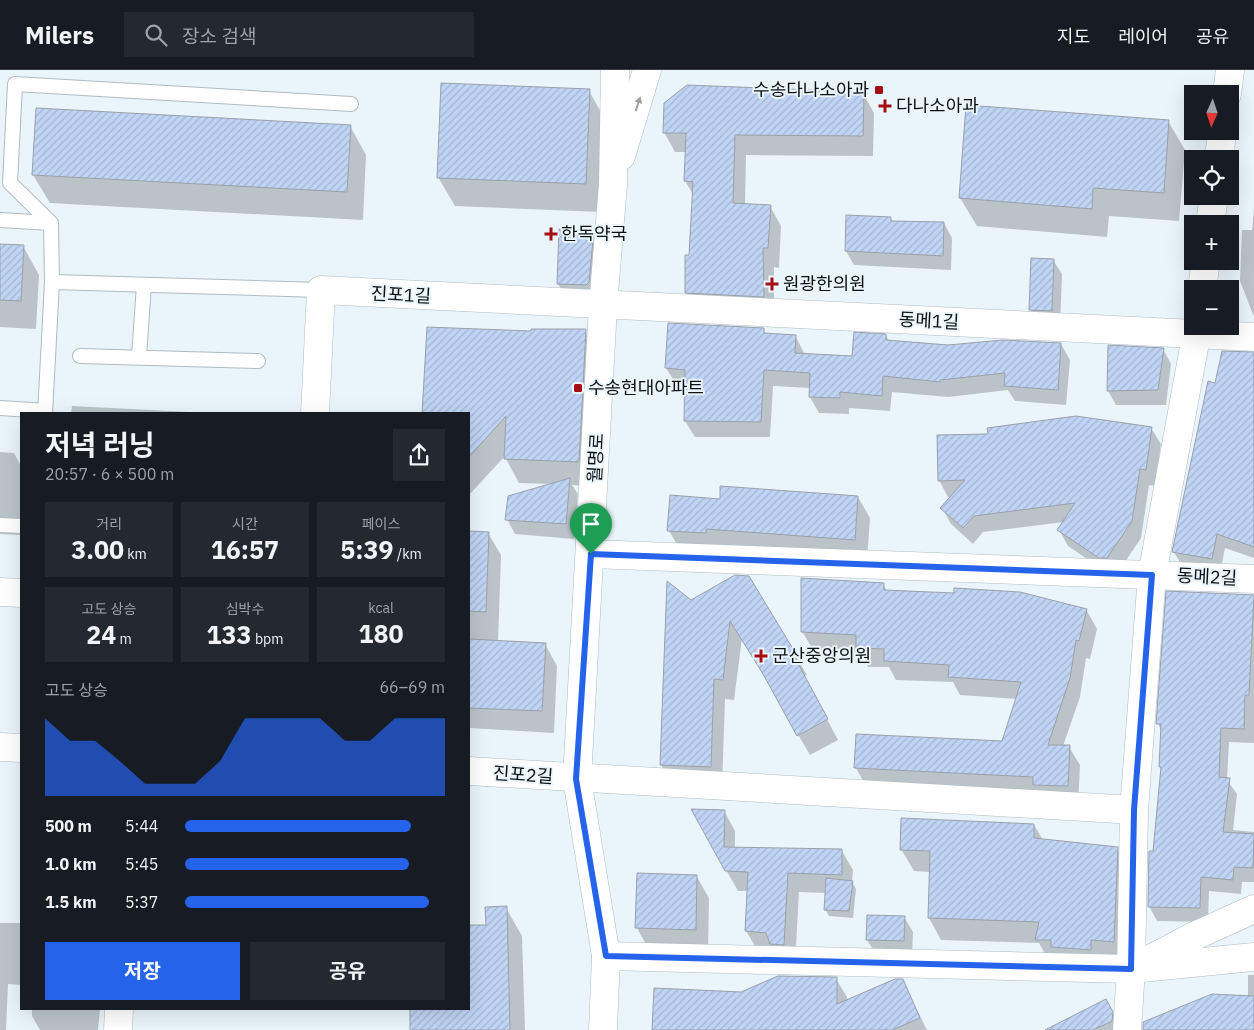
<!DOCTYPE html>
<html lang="ko">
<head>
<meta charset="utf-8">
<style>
  :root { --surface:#171b24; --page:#242831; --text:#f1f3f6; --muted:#9ea1a6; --line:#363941; --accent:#2563eb }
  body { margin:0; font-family:"IBM Plex Sans","Noto Sans KR",sans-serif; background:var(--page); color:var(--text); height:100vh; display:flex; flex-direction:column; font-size:19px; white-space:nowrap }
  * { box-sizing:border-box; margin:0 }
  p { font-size:16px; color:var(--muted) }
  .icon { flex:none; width:28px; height:28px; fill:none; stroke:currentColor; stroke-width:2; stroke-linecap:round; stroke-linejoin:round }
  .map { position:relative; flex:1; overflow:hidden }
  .drawer { position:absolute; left:20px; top:342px; width:450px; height:598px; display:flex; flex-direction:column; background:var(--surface); border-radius:0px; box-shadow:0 5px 20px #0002 }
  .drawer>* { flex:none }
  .needle { width:32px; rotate:183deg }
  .buttons { position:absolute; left:1184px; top:15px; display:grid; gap:10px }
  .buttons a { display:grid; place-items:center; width:55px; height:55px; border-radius:0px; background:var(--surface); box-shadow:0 5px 20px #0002; font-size:25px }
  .pin { position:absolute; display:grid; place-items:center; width:42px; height:42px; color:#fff; margin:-51px -21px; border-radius:50% 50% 50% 0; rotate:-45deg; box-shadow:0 0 5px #0007 }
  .pin .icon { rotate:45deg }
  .round { display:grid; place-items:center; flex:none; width:52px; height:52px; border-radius:0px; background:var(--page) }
  .headline { display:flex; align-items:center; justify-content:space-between; height:85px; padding:0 25px }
  h1 { font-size:28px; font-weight:700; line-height:38px }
  .stats { display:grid; grid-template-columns:repeat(3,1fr); gap:8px; height:85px; padding:5px 25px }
  .stats div { display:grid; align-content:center; border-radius:0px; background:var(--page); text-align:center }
  .stats b { font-size:25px; font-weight:700 }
  .stats small { font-size:14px; font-weight:400 }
  .stats p { font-size:14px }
  .chart { height:140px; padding:10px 25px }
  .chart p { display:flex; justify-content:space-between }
  .chart svg { width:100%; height:90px; margin-top:5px; fill:var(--accent); opacity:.7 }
  .cta { display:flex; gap:10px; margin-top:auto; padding:10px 25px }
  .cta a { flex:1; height:58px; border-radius:0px; background:var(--accent); color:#fff; font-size:20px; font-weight:700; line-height:58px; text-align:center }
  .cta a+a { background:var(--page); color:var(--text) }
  ul { padding:0 25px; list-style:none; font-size:16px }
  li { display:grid; grid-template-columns:80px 60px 1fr; align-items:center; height:38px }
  li i { height:12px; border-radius:6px; background:var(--accent) }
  header { display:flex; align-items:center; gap:30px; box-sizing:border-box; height:70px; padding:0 25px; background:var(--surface); border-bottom:1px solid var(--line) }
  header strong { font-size:24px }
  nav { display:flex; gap:28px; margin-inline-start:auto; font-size:18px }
  .search { width:350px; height:45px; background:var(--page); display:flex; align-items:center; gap:12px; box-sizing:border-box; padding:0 18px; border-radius:0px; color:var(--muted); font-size:19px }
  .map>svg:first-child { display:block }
  .shadow { fill:#0003 }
  .building { fill:url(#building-hatch); stroke:#9ba0a9 }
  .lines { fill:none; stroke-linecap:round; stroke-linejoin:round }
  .lane-casing { stroke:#b0bbc0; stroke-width:16 }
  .street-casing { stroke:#b0bbc0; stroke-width:29 }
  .secondary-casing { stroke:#b0bbc0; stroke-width:29 }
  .lane { stroke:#fff; stroke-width:14 }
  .street { stroke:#fff; stroke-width:28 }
  .secondary { stroke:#fff; stroke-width:28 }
  .oneway { fill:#9ea0a1 }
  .route-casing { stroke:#fff; stroke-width:10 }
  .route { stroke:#2563eb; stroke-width:6 }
  .poi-dot { fill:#a40d14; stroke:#e9f5fb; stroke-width:2 }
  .labels { text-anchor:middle; stroke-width:4; stroke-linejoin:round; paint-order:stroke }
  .poi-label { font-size:18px; fill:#0d1113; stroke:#e9f5fb; text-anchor:start }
  .street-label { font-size:18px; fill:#0d1113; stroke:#e9f5fb }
</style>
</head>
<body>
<header>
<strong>Milers</strong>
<div class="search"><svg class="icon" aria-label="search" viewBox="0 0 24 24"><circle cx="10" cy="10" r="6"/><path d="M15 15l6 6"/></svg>장소 검색</div>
<nav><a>지도</a><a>레이어</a><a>공유</a></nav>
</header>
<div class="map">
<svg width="1254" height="960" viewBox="0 0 1254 960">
  <defs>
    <pattern id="building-hatch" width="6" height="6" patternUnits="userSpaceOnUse" patternTransform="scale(1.25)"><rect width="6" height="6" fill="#c0d4f5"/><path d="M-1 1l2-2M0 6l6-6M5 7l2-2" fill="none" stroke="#a4b5d1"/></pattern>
  </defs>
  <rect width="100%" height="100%" fill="#e9f5fb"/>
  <!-- shadow -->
  <path class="shadow" d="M 589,21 L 605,49 L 601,142 L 455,136 L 438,107 Z
    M 863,23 L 874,43 L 873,86 L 746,85 L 745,135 L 770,136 L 781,156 L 779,198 L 774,197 L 774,246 L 698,242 L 686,222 L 694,126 L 685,111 L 686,82 L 675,82 L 664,62 Z
    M 1168,51 L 1185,80 L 1179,151 L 1109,146 L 1107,167 L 977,156 L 960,128 Z
    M 350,56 L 366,85 L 363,150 L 50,133 L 33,105 Z
    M 1254,138 L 1254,247 L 1240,211 L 1242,160 L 1252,160 Z
    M 891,148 L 893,152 L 944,153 L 952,168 L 951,200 L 854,195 L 846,181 Z
    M 593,162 L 601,176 L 597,227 L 567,228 L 558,214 Z
    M 0,175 L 23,176 L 39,205 L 36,259 L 0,257 Z
    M 1053,190 L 1062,204 L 1060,255 L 1039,254 L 1031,240 Z
    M 763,259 L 766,265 L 796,267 L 805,285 L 853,287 L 886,265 L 889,271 L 948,277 L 1061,274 L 1070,290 L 1066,335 L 1015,331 L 1008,320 L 948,327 L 892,322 L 890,341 L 849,338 L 849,344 L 819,343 L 810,327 L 810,318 L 773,316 L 770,367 L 695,367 L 685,351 L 686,315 L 676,314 L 666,298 Z
    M 585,261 L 599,284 L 592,416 L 572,415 L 578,424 L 574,469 L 515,464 L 507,449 L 552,414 L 519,413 L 506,389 L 506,385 L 469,425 L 469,344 L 533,262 Z
    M 1163,279 L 1171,294 L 1166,335 L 1116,335 L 1108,321 Z
    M 1254,284 L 1254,488 L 1225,478 L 1220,503 L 1182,496 L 1174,482 L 1216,314 Z
    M 72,336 L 229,344 L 71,344 Z
    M 1151,358 L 1161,374 L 1155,416 L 1149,415 L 1141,468 L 1117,504 L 1109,504 L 1068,476 L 1059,460 L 1064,452 L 983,462 L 973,474 L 951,454 L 942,438 L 952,427 L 948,427 L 939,410 Z
    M 0,382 L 14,383 L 21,396 L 21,465 L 0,464 Z
    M 858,427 L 870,448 L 867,490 L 681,481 L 669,461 L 721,430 Z
    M 469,463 L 488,463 L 501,485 L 498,572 L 545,574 L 557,596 L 554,663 L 469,658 Z
    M 748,507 L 807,605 L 804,606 L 838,670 L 810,685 L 742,568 L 734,630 L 725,629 L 722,717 L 673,715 L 661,695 L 691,532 Z
    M 883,514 L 887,521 L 1087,541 L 1097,559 L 1090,589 L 1086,588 L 1080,627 L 1063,676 L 1069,677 L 1080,695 L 1078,735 L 866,716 L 856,698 L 1002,673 L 1017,629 L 960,625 L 953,612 L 896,610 L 889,597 L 868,597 L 860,583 L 813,580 L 802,561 Z
    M 1168,523 L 1254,526 L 1254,673 L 1229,672 L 1227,710 L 1237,724 L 1233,760 L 1254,762 L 1254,812 L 1242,812 L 1241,824 L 1209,821 L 1208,852 L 1157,851 L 1149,836 L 1162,701 L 1160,697 L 1162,661 L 1158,654 Z
    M 693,741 L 724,741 L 735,761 L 735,778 L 842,781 L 853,800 L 852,812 L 856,819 L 853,848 L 829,846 L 825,839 L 826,823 L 799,822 L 795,894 L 758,881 L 746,861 L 748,821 L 738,821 Z
    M 1034,755 L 1043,770 L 1117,779 L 1130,801 L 1126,894 L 1049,891 L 1039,873 L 941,870 L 929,848 L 930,802 L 914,801 L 901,779 Z
    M 697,807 L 709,828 L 708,882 L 649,880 L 637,858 Z
    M 506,838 L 522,866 L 525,960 L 412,960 L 411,939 L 469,939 L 469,856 L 487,856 Z
    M 904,847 L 913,862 L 912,885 L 876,884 L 867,870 Z
    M 0,853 L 21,853 L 21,915 L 8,914 L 6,960 L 0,960 Z
    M 1248,905 L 1254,905 L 1254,960 L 1144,960 L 1248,927 Z
    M 836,909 L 847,927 L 847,931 L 902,910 L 927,960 L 653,960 L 741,923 Z
    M 1106,931 L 1120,960 L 1068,960 Z
    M 32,939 L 100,939 L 98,960 L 40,960 L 32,946 Z"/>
  <!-- building -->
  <path class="building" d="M 441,13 L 590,19 L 586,114 L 437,108 Z
    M 687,15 L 864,22 L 863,66 L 735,65 L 733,133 L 771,135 L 768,178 L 763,178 L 764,227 L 685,223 L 685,185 L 689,185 L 693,112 L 684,111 L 686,63 L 663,63 L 664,33 Z
    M 966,35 L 1169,50 L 1164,123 L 1093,118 L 1092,139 L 959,128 Z
    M 36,38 L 351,55 L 347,122 L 32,105 Z
    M 846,145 L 891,147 L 891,151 L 944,152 L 943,186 L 845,181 Z
    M 559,159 L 594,160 L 589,212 L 586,215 L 557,214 Z
    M 0,174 L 24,175 L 21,231 L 0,230 Z
    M 1031,188 L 1054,189 L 1052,241 L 1029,240 Z
    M 668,253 L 764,258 L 764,263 L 796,265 L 795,283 L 852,286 L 854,262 L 886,264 L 886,270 L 948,275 L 1003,270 L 1061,273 L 1058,320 L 1004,316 L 1005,303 L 940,310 L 940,312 L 883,306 L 882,326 L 840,322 L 840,328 L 809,327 L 810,303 L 764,300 L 761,352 L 684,351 L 685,300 L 665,298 Z
    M 427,257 L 531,261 L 531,259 L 586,259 L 579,392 L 504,389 L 506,346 L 469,387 L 469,344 L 422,344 Z
    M 1108,275 L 1164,278 L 1158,320 L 1107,321 Z
    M 1222,281 L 1254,282 L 1254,477 L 1217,464 L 1212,489 L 1172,482 L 1208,311 L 1215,313 Z
    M 1076,346 L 1152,357 L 1146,400 L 1140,399 L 1132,451 L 1107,488 L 1099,488 L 1057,460 L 1075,433 L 974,446 L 963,458 L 940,438 L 965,410 L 938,411 L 937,365 L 988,364 L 987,358 Z
    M 570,408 L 566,454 L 505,450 L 508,426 Z
    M 720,416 L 858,426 L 855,470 L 706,459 L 706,463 L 667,461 L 670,425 L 720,429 Z
    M 469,461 L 489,462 L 486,542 L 469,541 Z
    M 735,505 L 749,506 L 796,584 L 794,586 L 828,649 L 797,666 L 763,604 L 730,551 L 723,610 L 714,609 L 711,697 L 660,695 L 667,511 L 691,530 Z
    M 801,508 L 884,513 L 884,520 L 954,523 L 954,518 L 1020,522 L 1087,539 L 1079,571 L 1076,570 L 1070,608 L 1048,675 L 1070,675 L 1068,716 L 1033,715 L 1033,707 L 854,698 L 856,664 L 1002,671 L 1021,612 L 948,607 L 949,595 L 884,591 L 884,579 L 856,578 L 856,565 L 801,562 Z
    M 1166,521 L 1254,525 L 1249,625 L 1245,625 L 1244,659 L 1221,658 L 1219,707 L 1230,708 L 1223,762 L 1254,764 L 1253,798 L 1234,797 L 1233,810 L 1201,807 L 1200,838 L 1148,837 L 1149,781 L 1153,781 L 1161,697 L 1159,697 L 1161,654 L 1156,654 Z
    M 469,569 L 546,573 L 542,641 L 469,638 Z
    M 691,739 L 725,740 L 724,777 L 842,779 L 842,805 L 788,803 L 784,875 L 770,874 L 766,863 L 745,861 L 748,802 L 725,801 Z
    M 901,748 L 1034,754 L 1034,768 L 1118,777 L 1114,872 L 1091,870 L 1091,880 L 1051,877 L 1051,870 L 1035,870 L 1039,852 L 928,848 L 930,781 L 900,780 Z
    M 637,803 L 697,805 L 696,860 L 635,858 Z
    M 826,808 L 853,811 L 849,841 L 824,840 Z
    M 507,836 L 510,960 L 410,960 L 410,939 L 469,939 L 469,855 L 486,855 L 485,837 Z
    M 867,845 L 905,846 L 904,871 L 866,870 Z
    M 778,906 L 837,907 L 837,934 L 895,909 L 903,909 L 920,948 L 892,960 L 652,960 L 654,918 L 741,922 Z
    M 1212,924 L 1254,926 L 1254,960 L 1143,960 L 1143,952 Z
    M 1106,929 L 1113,942 L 1112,951 L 1093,960 L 1045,960 Z"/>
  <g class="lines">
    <defs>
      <path id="lane" d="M 0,150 L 51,153
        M 52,212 L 51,153 L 10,113 L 15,14 L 351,34
        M 80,286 L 258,291
        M 139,286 L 144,215
        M 0,338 L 45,341
        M 45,344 L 52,212 L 321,220
        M 0,455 L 21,456"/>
      <path id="street" d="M 1227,24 L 1230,0
        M 1219,89 L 1222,61
        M 1210,154 L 1214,126
        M 1202,219 L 1206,191
        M 315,344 L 321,220 L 1254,267
        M 591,484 L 1254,509
        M 0,522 L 21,523
        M 0,677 L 21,678
        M 469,701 L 1134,740
        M 606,886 L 1131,899 L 1254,887
        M 1143,893 L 1190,868 L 1254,839
        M 118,960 L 119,939
        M 1127,960 L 1131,899 L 1134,740 L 1152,505 L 1198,256"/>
      <path id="secondary" d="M 621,86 L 647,0
        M 603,960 L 606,886 L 577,709 L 603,236 L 613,114 L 615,0"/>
    </defs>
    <!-- lane casing -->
    <use href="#lane" class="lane-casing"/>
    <!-- street casing -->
    <use href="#street" class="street-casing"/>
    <!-- secondary casing -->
    <use href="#secondary" class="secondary-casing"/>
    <!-- lane -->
    <use href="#lane" class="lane"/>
    <!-- street -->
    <use href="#street" class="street"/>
    <!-- secondary -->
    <use href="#secondary" class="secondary"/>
  </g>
  <!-- one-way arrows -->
  <defs><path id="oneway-solid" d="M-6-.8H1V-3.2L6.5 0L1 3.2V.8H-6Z" transform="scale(1.25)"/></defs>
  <use class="oneway" href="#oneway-solid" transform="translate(638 34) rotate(-72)"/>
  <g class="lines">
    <defs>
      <path id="route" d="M 591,484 L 1152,505 L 1134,740 L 1131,899 L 606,886 L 576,709 Z"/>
    </defs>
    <!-- route casing -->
    <use href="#route" class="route-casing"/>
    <!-- route -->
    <use href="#route" class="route"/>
  </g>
  <!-- markers -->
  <g class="poi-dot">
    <rect x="874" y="15" width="10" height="10" rx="2.5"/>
    <path d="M882.5 28.5h5v5h5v5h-5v5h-5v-5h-5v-5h5z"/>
    <path d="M548.5 156.5h5v5h5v5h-5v5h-5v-5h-5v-5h5z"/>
    <path d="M769.5 206.5h5v5h5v5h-5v5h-5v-5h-5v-5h5z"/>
    <rect x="573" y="313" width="10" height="10" rx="2.5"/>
    <path d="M758.5 578.5h5v5h5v5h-5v5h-5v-5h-5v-5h5z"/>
  </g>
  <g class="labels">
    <!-- poi labels -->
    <g class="poi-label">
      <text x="869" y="26" text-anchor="end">수송다나소아과</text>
      <text x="896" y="42">다나소아과</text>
      <text x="561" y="170">한독약국</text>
      <text x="783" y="220">원광한의원</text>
      <text x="588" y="324">수송현대아파트</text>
      <text x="772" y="592">군산중앙의원</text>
    </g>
    <!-- street labels -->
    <g class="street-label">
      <text transform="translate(401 225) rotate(3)" y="6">진포1길</text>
      <text transform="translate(929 251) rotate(3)" y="6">동메1길</text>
      <text transform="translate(596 388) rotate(-87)" y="6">월명로</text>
      <text transform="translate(1207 507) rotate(3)" y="6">동메2길</text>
      <text transform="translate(523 705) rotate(4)" y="6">진포2길</text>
    </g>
  </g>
</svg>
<div class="buttons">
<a><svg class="needle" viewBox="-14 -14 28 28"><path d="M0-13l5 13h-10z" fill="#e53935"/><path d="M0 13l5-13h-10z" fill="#9ea1a6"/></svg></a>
<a><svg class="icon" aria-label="locate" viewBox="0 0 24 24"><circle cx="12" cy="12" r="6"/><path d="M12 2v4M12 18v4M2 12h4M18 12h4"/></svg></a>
<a>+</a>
<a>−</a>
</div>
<div class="pin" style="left:591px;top:484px;background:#1e9e55"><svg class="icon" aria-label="arrive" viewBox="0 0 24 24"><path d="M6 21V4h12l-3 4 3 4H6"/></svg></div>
<section class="drawer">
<div class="headline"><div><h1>저녁 러닝</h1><p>20:57 · 6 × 500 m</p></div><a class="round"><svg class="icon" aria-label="share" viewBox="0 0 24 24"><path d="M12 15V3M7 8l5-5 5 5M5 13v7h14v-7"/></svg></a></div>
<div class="stats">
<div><p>거리</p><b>3.00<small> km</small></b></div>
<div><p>시간</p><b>16:57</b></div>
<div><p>페이스</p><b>5:39<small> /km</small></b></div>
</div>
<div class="stats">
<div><p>고도 상승</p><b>24<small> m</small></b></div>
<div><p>심박수</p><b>133<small> bpm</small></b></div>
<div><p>kcal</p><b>180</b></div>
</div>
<div class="chart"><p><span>고도 상승</span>66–69 m</p>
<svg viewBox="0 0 160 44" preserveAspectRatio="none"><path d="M0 44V6L10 17L20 17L30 27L40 38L50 38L60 38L70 27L80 6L90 6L100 6L110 6L120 17L130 17L140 6L150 6L160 6V44z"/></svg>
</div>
<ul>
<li><b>500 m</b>5:44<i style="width:87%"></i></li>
<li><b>1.0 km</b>5:45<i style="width:86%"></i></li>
<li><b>1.5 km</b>5:37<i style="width:94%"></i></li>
</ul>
<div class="cta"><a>저장</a><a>공유</a></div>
</section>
</div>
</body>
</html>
